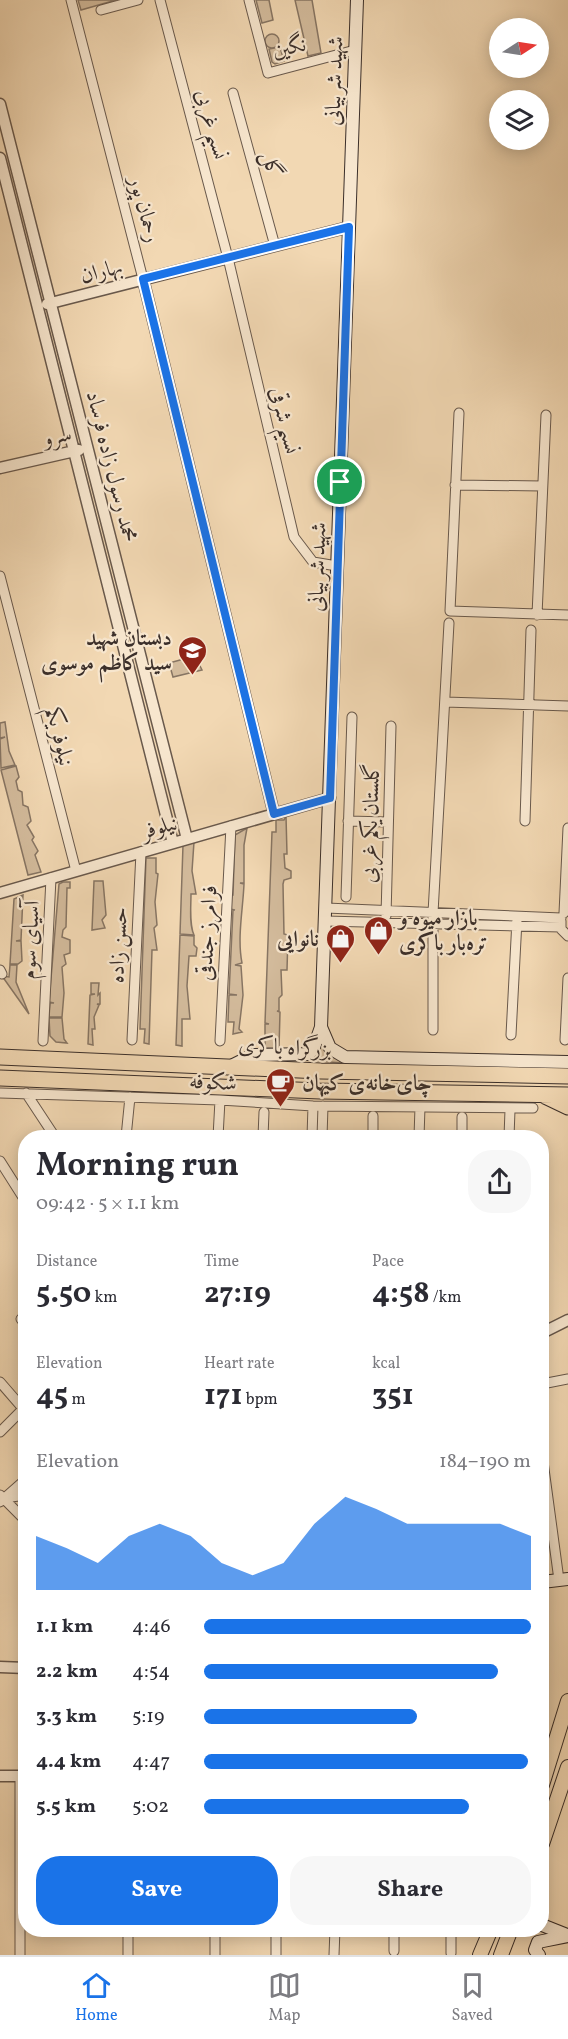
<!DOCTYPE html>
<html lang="en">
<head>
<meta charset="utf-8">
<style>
  :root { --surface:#fff; --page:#f7f7f7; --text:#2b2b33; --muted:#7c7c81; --line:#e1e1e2; --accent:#1a73e8 }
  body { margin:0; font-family:Vollkorn,Amiri,serif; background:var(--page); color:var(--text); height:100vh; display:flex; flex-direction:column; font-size:22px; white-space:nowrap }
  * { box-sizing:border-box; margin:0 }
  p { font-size:20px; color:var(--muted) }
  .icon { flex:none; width:33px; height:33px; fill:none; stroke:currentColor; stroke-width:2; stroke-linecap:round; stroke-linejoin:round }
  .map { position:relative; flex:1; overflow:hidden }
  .details { position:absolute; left:18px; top:1130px; width:531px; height:807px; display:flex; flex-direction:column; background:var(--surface); border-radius:24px; box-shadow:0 3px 15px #0003 }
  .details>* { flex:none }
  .needle { width:39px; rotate:78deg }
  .controls { position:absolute; left:489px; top:18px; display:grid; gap:12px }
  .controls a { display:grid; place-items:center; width:60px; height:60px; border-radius:50%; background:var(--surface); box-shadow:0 3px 15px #0003; font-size:30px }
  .pin { position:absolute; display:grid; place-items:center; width:51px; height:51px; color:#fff; margin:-26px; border:3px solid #fff; border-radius:50%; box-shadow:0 2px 6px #0007 }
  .round { display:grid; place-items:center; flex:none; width:63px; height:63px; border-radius:24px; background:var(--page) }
  .head { display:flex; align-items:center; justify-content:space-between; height:102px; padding:0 18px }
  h1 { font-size:33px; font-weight:700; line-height:45px }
  .figures { display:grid; grid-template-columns:repeat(3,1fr); gap:9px; height:102px; padding:6px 18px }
  .figures div { display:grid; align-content:center }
  .figures b { font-size:30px; font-weight:700 }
  .figures small { font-size:16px; font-weight:400 }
  .figures p { font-size:16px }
  .chart { height:168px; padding:12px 18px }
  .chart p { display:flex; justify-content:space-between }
  .chart svg { width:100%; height:108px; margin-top:6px; fill:var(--accent); opacity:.7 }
  .cta { display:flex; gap:12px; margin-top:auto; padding:12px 18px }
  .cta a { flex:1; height:69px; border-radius:24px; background:var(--accent); color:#fff; font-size:24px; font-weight:700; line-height:69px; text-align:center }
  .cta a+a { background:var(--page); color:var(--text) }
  ul { padding:0 18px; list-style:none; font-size:20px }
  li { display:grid; grid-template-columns:96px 72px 1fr; align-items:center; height:45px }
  li i { height:15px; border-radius:8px; background:var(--accent) }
  .tab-bar { display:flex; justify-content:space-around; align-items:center; height:84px; border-top:2px solid var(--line); background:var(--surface); font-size:16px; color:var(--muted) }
  .tab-bar a { display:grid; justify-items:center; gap:3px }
  .tab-bar .current { color:var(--accent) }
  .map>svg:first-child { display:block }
  .green { fill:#d3bb9c; stroke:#877563; stroke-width:1.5 }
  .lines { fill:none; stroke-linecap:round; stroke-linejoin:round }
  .minor-casing { stroke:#69594c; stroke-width:11 }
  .tertiary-casing { stroke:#69594c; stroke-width:13 }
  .secondary-casing { stroke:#3b2f2a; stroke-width:14 }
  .primary-casing { stroke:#3b2f2a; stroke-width:16 }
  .trunk-casing { stroke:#3b2f2a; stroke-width:17 }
  .minor { stroke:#f7e6ce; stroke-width:9 }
  .tertiary { stroke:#f7e6ce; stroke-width:10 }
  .secondary { stroke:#f7e6ce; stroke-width:12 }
  .primary { stroke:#f2d8b3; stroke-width:14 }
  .trunk { stroke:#f2d8b3; stroke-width:15 }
  .route-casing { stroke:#fff; stroke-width:12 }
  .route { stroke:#1a73e8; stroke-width:8 }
  .labels { text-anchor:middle; stroke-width:4.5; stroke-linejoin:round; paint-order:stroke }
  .street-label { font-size:22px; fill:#3b2f2a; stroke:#f7e6ce }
  .poi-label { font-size:22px; font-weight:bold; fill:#3b2f2a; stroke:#f7e6ce; text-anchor:end }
</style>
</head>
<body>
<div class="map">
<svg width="568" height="1955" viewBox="0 0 568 1955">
  <rect width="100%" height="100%" fill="#f2d8b3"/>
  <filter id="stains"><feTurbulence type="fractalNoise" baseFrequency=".00333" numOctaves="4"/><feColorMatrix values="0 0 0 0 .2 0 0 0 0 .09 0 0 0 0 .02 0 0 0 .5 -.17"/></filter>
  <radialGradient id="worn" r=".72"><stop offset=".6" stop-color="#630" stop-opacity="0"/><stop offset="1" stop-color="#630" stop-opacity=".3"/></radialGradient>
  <!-- green -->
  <path class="green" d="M 78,0 L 116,0 L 81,10 Z
    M 256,0 L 269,0 L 273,20 L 262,23 Z
    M 295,0 L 312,0 L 321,53 L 308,56 Z
    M265 41a7 7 0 1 1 14 0a7 7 0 1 1-14 0Z
    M 280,47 L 284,61 L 275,64 L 272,62 L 269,49 Z
    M 195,656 L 202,670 L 173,677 L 169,663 Z
    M 5,722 L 9,751 L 15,765 L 1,768 L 0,739 L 5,737 L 0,738 L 0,723 Z
    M 16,766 L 19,777 L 16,781 L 18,790 L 22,792 L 23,805 L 28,807 L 31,821 L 27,825 L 34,837 L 32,840 L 38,851 L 35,855 L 41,872 L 28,875 L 1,770 Z
    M 286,816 L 287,854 L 284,854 L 285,868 L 291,871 L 291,878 L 284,880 L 283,884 L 284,934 L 288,935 L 287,970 L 281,970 L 282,995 L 279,998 L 279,1011 L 277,1011 L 280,1012 L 279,1049 L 265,1048 L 265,1024 L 269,1024 L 265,1023 L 272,832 L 276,832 L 276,820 L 284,820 Z
    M 247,828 L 244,845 L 244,883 L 240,883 L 244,884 C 243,909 237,938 242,963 L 235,965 L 241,966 L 243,995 L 239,1029 L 242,1032 L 233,1034 L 234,1022 L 228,1022 L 229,995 L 237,995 L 229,994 L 233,910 L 235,910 L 230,909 L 231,895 L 233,895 L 235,835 Z
    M 194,842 L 192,871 L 196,894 L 191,894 C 191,907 189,924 194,935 L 180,934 L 183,845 Z
    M 146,858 L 156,858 L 156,873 L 158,874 L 155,902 L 157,925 L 154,928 L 157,950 L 152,950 L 149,1044 L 144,1043 L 145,1029 L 140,1029 Z
    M 94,881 L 103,881 L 106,915 L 102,920 L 105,928 L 92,930 Z
    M 63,882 L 70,882 L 70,888 L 67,888 L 66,927 L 63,930 L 62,937 L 70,940 L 70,953 L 64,955 L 66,964 L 62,967 L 64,993 L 62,1017 L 49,1017 L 50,1003 L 54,1003 L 49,1002 L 59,884 Z
    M 23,895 L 21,940 L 16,941 L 21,941 L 22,961 L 18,964 L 10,964 L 14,899 Z
    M 180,935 L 194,936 L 194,945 L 197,948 L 196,956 L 189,956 L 187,986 L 190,1019 L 182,1019 L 182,1046 L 176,1045 Z
    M 10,965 L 17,965 L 16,982 L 29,1014 L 2,976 L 9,977 Z
    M 91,983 L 99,983 L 98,995 L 100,993 L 100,1004 L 97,1004 L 99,1005 L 94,1017 L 95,1029 L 92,1029 L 93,1045 L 88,1044 L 90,995 L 95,994 L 91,994 Z
    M 49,1018 L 62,1018 L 64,1039 L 67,1043 L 56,1042 L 50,1036 Z
    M 321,1030 L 345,1059 L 343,1063 L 302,1060 L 319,1052 Z"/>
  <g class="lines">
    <defs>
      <path id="minor" d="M 71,0 L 143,279
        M 160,0 L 228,258 L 294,537 L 313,562 L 337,566
        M 249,0 L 268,73 L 355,50
        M 101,10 L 138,0
        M 233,93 L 275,246
        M 459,413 L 450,611 L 568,615
        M 455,485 L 542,486
        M 0,576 L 76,871
        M 537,615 L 546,415
        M 445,702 L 568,706
        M 348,821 L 388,822
        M 525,821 L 531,630
        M 346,897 L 352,717
        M 326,908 L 561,918
        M 564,913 L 568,828
        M 386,916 L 391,726
        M 325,921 L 561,927
        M 561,921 L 561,929 L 568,936
        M 0,970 L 2,974
        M 433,1030 L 433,913 L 449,623
        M 511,1035 L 517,920
        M 132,1040 L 141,852
        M 565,1040 L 568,978
        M 43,1041 L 51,878
        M 220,1041 L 231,826
        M 0,1093 L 220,1100 L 313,1106 L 533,1108
        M 26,1093 L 55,1137
        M 126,1137 L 130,1097
        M 218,1137 L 220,1100
        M 263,1137 L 264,1112
        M 312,1137 L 313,1106
        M 322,1137 L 323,1106
        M 373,1137 L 373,1116
        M 419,1137 L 420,1107
        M 462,1137 L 462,1117
        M 509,1137 L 510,1110
        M 0,1161 L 26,1202
        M 21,1319 L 26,1325
        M 0,1382 L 26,1412
        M 542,1384 L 568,1379
        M 0,1432 L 23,1409
        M 542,1454 L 559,1580
        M 0,1495 L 26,1521
        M 4,1498 L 26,1495
        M 0,1502 L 26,1479
        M 215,1929 L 215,1955
        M 276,1929 L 276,1955
        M 394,1929 L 394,1951
        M 451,1929 L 451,1953
        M 20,1955 L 20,1776
        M 128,1955 L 128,1929
        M 334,1955 L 335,1929"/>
      <path id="tertiary" d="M 0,104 L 187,839
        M 0,158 L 173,843
        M 143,279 L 274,814
        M 47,304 L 349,227
        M 0,468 L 79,450
        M 0,893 L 330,798
        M 542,1333 L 568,1320
        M 0,1667 L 26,1668
        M 0,1776 L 26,1776"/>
      <path id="secondary" d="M 321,1027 L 330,1048 L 345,1057 L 568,1062
        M 233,1065 L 253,1055 L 308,1054 L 313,1050 L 321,1027 L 357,0
        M 542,1582 L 568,1579
        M 542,1925 L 567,1935
        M 539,1955 L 535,1950 L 538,1942 L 568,1936"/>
      <path id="primary" d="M 542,1785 L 568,1701
        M 542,1844 L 568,1767
        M 480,1955 L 491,1929
        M 501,1955 L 511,1929"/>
      <path id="trunk" d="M 0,1057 L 321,1071 L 568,1076
        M 0,1078 L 320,1091 L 568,1095
        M 545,1096 L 568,1107"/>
    </defs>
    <!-- minor casing -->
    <use href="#minor" class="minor-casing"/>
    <!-- tertiary casing -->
    <use href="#tertiary" class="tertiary-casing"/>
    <!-- secondary casing -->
    <use href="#secondary" class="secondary-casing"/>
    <!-- primary casing -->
    <use href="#primary" class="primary-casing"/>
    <!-- trunk casing -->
    <use href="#trunk" class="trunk-casing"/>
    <!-- minor -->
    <use href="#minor" class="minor"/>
    <!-- tertiary -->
    <use href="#tertiary" class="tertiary"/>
    <!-- secondary -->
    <use href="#secondary" class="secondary"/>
    <!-- primary -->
    <use href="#primary" class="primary"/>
    <!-- trunk -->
    <use href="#trunk" class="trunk"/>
  </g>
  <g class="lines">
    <defs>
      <path id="route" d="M 349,227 L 330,798 L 274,814 L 143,279 Z"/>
    </defs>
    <!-- route casing -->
    <use href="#route" class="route-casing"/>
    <!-- route -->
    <use href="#route" class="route"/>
  </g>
  <!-- icons -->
  <defs>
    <symbol id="school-pin" viewBox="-11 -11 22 30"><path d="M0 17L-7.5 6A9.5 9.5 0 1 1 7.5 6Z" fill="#8f2418" stroke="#f7e6ce"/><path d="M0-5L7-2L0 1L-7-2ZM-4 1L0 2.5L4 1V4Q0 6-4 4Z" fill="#fff"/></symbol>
    <symbol id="shop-pin" viewBox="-11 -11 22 30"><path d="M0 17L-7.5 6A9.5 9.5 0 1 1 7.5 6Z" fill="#8f2418" stroke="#f7e6ce"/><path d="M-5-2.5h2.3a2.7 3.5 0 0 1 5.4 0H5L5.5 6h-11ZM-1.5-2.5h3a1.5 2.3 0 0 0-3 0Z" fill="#fff"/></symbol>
    <symbol id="cafe-pin" viewBox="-11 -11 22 30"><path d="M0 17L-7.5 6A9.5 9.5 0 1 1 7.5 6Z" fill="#8f2418" stroke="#f7e6ce"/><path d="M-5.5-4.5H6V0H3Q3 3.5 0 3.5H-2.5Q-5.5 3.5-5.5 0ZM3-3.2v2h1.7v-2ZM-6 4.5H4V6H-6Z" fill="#fff"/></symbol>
  </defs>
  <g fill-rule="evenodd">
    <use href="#school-pin" x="176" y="634" width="33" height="45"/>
    <use href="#shop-pin" x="362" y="914" width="33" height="45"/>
    <use href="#shop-pin" x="324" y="922" width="33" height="45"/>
    <use href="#cafe-pin" x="264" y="1066" width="33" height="45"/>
  </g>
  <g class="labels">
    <!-- street labels -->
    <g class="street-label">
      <text transform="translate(289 46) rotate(-12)" y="8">نگین</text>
      <text transform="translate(333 81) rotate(-88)" y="8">شهید شربیانی</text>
      <text transform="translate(213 124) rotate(75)" y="8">نسیم غربی</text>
      <text transform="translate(273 164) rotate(75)" y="8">گل</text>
      <text transform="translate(146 209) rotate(75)" y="8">رحمان پور</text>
      <text transform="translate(101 270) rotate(-14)" y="8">بهاران</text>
      <text transform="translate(286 420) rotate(77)" y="8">نسیم شرقی</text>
      <text transform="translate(57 435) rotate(-13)" y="8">سرو</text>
      <text transform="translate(113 466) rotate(76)" y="8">محمد رسول زاده فرساد</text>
      <text transform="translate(316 567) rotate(-88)" y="8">شهید شربیانی</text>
      <text transform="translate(61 736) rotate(76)" y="8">نیلوفر یکم</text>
      <text transform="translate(369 823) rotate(-88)" y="8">گلستان یکم غربی</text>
      <text transform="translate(159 826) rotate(-16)" y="8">نیلوفر</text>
      <text transform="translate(206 933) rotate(-87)" y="8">فرامرز جندقی</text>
      <text transform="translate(29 940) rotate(-87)" y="8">آسیای سوم</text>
      <text transform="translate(117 945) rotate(-87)" y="8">حسن زاده</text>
      <text transform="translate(285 1046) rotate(3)" y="8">بزرگراه باکری</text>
      <text transform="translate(213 1081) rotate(3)" y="8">شکوفه</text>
    </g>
    <!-- poi labels -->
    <g class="poi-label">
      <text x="172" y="645">دبستان شهید<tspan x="172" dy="25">سید کاظم موسوی</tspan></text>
      <text x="399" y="925" text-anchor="start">بازار میوه و<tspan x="399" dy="25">تره‌بار باکری</tspan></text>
      <text x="319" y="946">نانوایی</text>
      <text x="302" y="1090" text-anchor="start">چای‌خانه‌ی کیهان</text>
    </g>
  </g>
  <rect width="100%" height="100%" filter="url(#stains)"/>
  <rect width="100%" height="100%" fill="url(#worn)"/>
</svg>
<div class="controls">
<a><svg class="needle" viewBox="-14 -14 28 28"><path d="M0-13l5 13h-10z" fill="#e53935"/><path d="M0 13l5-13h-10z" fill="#7c7c81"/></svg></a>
<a><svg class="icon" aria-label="layers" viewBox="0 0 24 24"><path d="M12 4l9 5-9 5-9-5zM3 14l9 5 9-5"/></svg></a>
</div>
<div class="pin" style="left:340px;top:482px;background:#1e9e55"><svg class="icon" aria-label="arrive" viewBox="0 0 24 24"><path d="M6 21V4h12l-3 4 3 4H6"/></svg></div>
<section class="details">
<div class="head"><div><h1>Morning run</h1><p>09:42 · 5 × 1.1 km</p></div><a class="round"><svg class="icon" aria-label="share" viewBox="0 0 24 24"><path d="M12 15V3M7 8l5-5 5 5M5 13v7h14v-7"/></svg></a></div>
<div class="figures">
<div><p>Distance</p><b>5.50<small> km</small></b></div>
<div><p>Time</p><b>27:19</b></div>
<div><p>Pace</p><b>4:58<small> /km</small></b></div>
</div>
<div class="figures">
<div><p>Elevation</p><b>45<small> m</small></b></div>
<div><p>Heart rate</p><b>171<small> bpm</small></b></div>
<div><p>kcal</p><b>351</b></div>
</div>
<div class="chart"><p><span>Elevation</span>184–190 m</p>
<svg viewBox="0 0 160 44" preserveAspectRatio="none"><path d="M0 44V22L10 27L20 33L30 22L40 17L50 22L60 33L70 38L80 33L90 17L100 6L110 11L120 17L130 17L140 17L150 17L160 22V44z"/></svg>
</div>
<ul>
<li><b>1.1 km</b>4:46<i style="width:100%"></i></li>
<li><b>2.2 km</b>4:54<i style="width:90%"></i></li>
<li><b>3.3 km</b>5:19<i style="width:65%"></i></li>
<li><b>4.4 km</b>4:47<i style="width:99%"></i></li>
<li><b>5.5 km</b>5:02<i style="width:81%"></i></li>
</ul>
<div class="cta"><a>Save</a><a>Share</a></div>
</section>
</div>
<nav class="tab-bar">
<a class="current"><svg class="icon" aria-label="home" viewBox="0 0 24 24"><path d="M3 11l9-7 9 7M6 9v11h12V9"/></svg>Home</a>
<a><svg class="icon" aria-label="map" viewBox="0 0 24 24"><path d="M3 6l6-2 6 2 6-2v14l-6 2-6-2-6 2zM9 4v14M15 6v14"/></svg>Map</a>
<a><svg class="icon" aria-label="saved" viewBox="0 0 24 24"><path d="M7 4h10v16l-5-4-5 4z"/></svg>Saved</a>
</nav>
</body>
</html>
